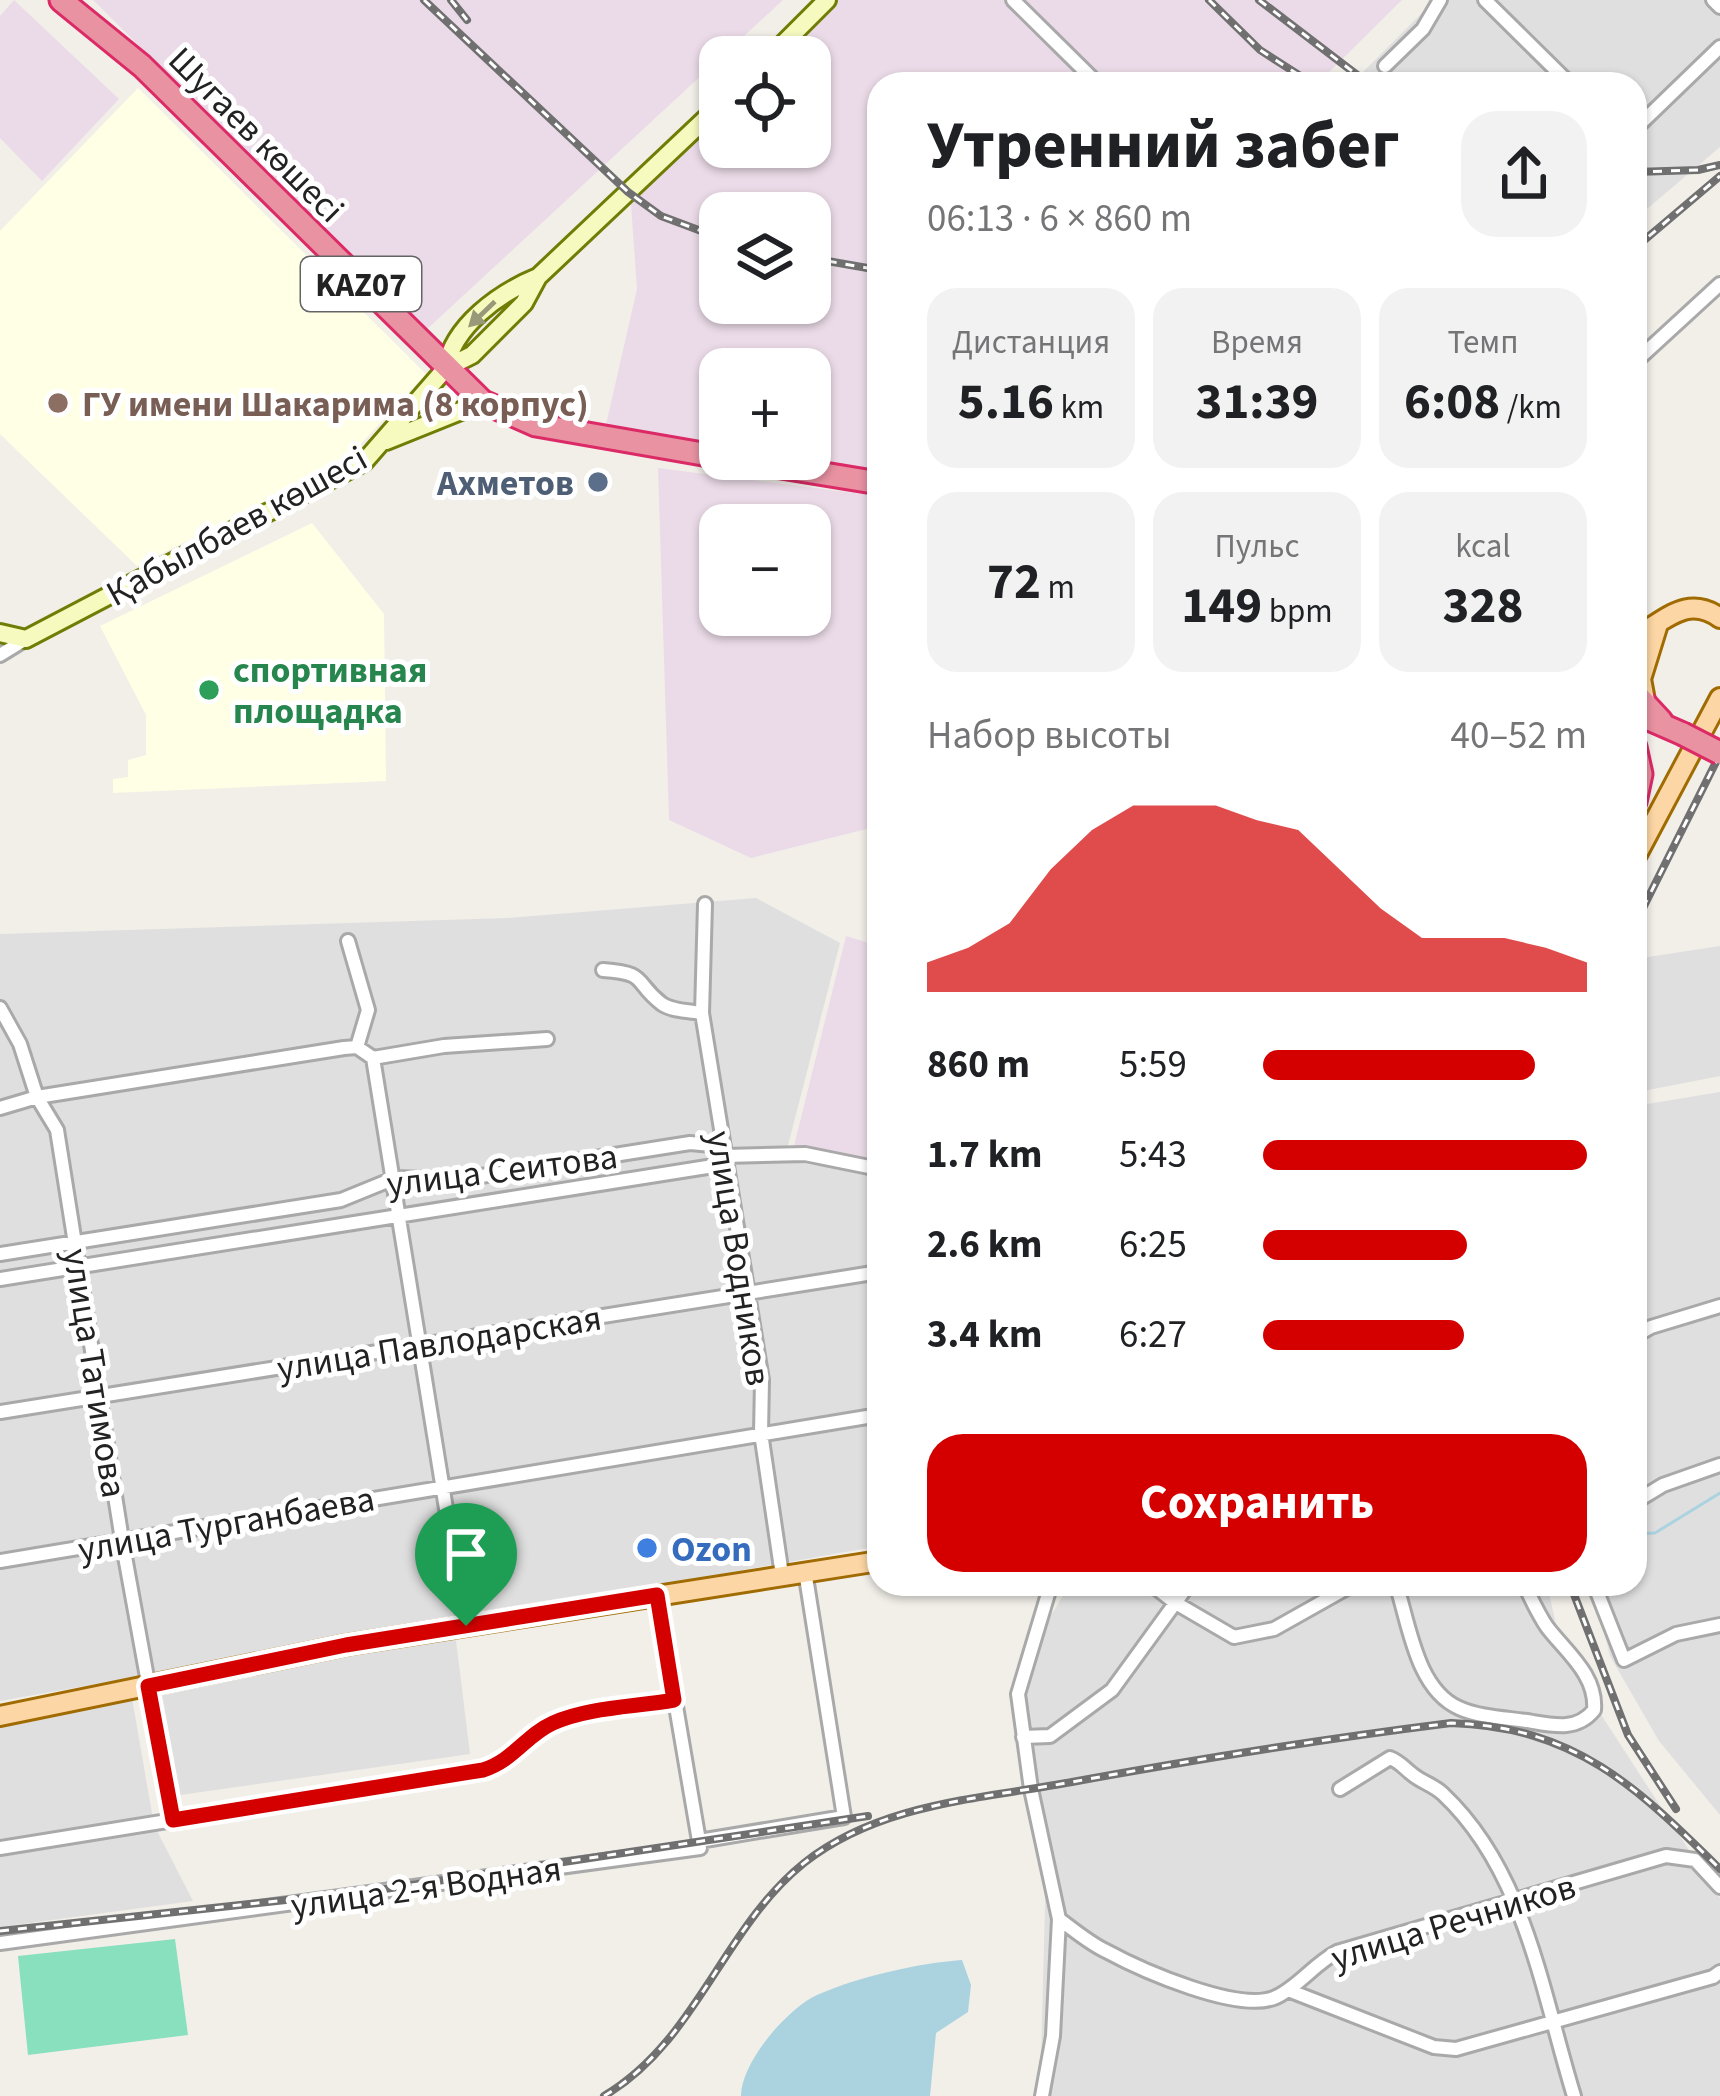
<!DOCTYPE html>
<html lang="ru">
<head>
<meta charset="utf-8">
<style>
  :root { --surface:#fff; --page:#f2f2f2; --text:#202124; --muted:#757577; --accent:#d40000 }
  body { margin:0; font-family:"Source Sans 3",sans-serif; background:var(--page); color:var(--text); height:100vh; display:flex; flex-direction:column; font-size:45px; white-space:nowrap }
  * { box-sizing:border-box; margin:0 }
  p { font-size:39px; color:var(--muted) }
  .icon { flex:none; width:66px; height:66px; fill:none; stroke:currentColor; stroke-width:2; stroke-linecap:round; stroke-linejoin:round }
  .map { position:relative; flex:1; overflow:hidden }
  .sheet { position:absolute; left:867px; top:72px; width:780px; height:1524px; display:flex; flex-direction:column; background:var(--surface); border-radius:36px; box-shadow:0 3px 9px #0004 }
  .sheet>* { flex:none }
  .fabs { position:absolute; left:699px; top:36px; display:grid; gap:24px }
  .fabs a { display:grid; place-items:center; width:132px; height:132px; border-radius:24px; background:var(--surface); box-shadow:0 3px 9px #0004; font-size:60px }
  .pin { position:absolute; display:grid; place-items:center; width:102px; height:102px; color:#fff; margin:-123px -51px; border-radius:50% 50% 50% 0; rotate:-45deg; box-shadow:0 0 12px #0007 }
  .pin .icon { rotate:45deg }
  .round { display:grid; place-items:center; flex:none; width:126px; height:126px; border-radius:36px; background:var(--page) }
  .summary { display:flex; align-items:center; justify-content:space-between; height:204px; padding:0 60px }
  h1 { font-size:66px; font-weight:700; line-height:90px }
  .stats { display:grid; grid-template-columns:repeat(3,1fr); gap:18px; height:204px; padding:12px 60px }
  .stats div { display:grid; align-content:center; border-radius:30px; background:var(--page); text-align:center }
  .stats b { font-size:51px; font-weight:700 }
  .stats small { font-size:33px; font-weight:400 }
  .stats p { font-size:33px }
  .chart { height:336px; padding:24px 60px }
  .chart p { display:flex; justify-content:space-between }
  .chart svg { width:100%; height:216px; margin-top:12px; fill:var(--accent); opacity:.7 }
  .button { display:flex; gap:24px; margin-top:auto; padding:24px 60px }
  .button a { flex:1; height:138px; border-radius:36px; background:var(--accent); color:#fff; font-size:48px; font-weight:700; line-height:138px; text-align:center }
  ul { padding:0 60px; list-style:none; font-size:39px }
  li { display:grid; grid-template-columns:192px 144px 1fr; align-items:center; height:90px }
  li i { height:30px; border-radius:15px; background:var(--accent) }
  .map>svg:first-child { display:block }
  .residential { fill:#e0dfdf }
  .industrial { fill:#ebdbe8; fill-rule:evenodd }
  .education { fill:#ffffe5 }
  .pitch { fill:#88e0be }
  .water { fill:#aad3df }
  .lines { fill:none; stroke-linecap:round; stroke-linejoin:round }
  .stream { stroke:#aad3df; stroke-width:3 }
  .street-casing { stroke:#a9a9a9; stroke-width:18 }
  .secondary-casing { stroke:#707d05; stroke-width:22 }
  .primary-casing { stroke:#a06b00; stroke-width:24 }
  .highway-casing { stroke:#dc2a67; stroke-width:27 }
  .street { stroke:#fff; stroke-width:12 }
  .secondary { stroke:#f7fabf; stroke-width:16 }
  .primary { stroke:#fcd6a4; stroke-width:18 }
  .highway { stroke:#e892a2; stroke-width:21 }
  .rail-casing { stroke:#707070; stroke-width:8 }
  .rail { stroke:#fff; stroke-width:3; stroke-dasharray:9; stroke-linecap:butt }
  .highway-bridge-casing { stroke:#dc2a67; stroke-width:27; stroke-linecap:butt }
  .highway-bridge { stroke:#e892a2; stroke-width:21 }
  .oneway { fill:#979978 }
  .route-casing { stroke:#fff; stroke-width:24 }
  .route { stroke:#d40000; stroke-width:15 }
  .education-dot { fill:#8d6e63; stroke:#fff; stroke-width:4.5 }
  .service-dot { fill:#5c6f8a; stroke:#fff; stroke-width:4.5 }
  .leisure-dot { fill:#2e9e5b; stroke:#fff; stroke-width:4.5 }
  .shop-dot { fill:#3f7fe0; stroke:#fff; stroke-width:4.5 }
  .labels { text-anchor:middle; stroke-width:10; stroke-linejoin:round; paint-order:stroke }
  .shield { fill:#fff; stroke:#646464; stroke-width:3 }
  .shield-label { font-size:33px; font-weight:bold; fill:#222 }
  .street-label { font-size:36px; fill:#222; stroke:#fff }
  .education-label { font-size:36px; font-weight:bold; fill:#785e54; stroke:#fff; text-anchor:start }
  .service-label { font-size:36px; font-weight:bold; fill:#4e5e75; stroke:#fff; text-anchor:end }
  .leisure-label { font-size:36px; font-weight:bold; fill:#27864d; stroke:#fff; text-anchor:start }
  .shop-label { font-size:36px; font-weight:bold; fill:#366cbe; stroke:#fff; text-anchor:start }
</style>
</head>
<body>
<div class="map">
<svg width="1720" height="2096" viewBox="0 0 1720 2096">
  <rect width="100%" height="100%" fill="#f2efe9"/>
  <!-- residential -->
  <path class="residential" d="M 1435,0 L 1720,0 L 1720,147 L 1635,219 L 1635,84 L 1351,84 Z
    M 756,898 L 840,943 L 784,1161 L 879,1174 L 879,1546 L 0,1701 L 0,934 L 507,918 Z
    M 1720,946 L 1720,1076 L 1638,1092 L 1635,959 Z
    M 1720,1092 L 1720,1815 L 1659,1741 L 1610,1656 L 1593,1584 L 1635,1584 L 1635,1106 Z
    M 1070,1584 L 1547,1584 L 1563,1656 L 1720,1898 L 1720,2096 L 1040,2096 L 1046,1868 L 1019,1700 L 1047,1622 Z
    M 455,1632 L 470,1754 L 173,1796 L 155,1691 Z
    M 132,1698 L 154,1825 L 193,1901 L 0,1927 L 0,1727 Z"/>
  <!-- industrial -->
  <path class="industrial" d="M 14,0 L 119,99 L 42,181 L 0,138 L 0,16 Z
    M 93,0 L 783,0 L 425,331 Z
    M 835,0 L 1402,0 L 1317,84 L 879,84 L 879,482 L 752,459 L 810,459 L 810,369 L 720,369 L 720,453 L 605,429 L 637,289 L 631,204 L 720,115 L 720,147 L 810,147 L 810,57 L 778,57 ZM 720,213 L 810,213 L 810,303 L 720,303 Z
    M 658,468 L 879,496 L 879,826 L 751,858 L 669,820 ZM 810,525 L 810,615 L 720,615 L 720,525 Z
    M 846,936 L 879,946 L 879,1161 L 793,1150 Z"/>
  <!-- education -->
  <path class="education" d="M 138,88 L 426,374 L 344,462 L 137,566 L 0,434 L 0,231 Z
    M 312,523 L 384,614 L 386,781 L 113,793 L 113,779 L 128,777 L 128,760 L 146,755 L 146,715 L 100,626 Z"/>
  <!-- pitch -->
  <path class="pitch" d="M 175,1939 L 188,2035 L 28,2055 L 18,1956 Z"/>
  <!-- water -->
  <path class="water" d="M 962,1960 L 971,1985 L 968,2012 L 936,2033 L 930,2096 L 741,2096 C 741,2062 787,2009 817,1995 C 858,1977 918,1963 962,1960 Z"/>
  <g class="lines">
    <!-- stream -->
    <path class="stream" d="M 1635,1534 L 1655,1533 L 1720,1493"/>
    <defs>
      <path id="street" d="M 1013,0 L 1098,84
        M 1485,0 L 1570,84
        M 1713,0 L 1720,7
        M 1385,66 L 1423,29 L 1440,0
        M 1635,129 L 1720,47
        M 1635,362 L 1720,284
        M 0,655 L 26,639
        M 705,904 L 702,1013 L 762,1380 L 761,1433 L 782,1575
        M 348,941 L 368,1010 L 357,1047
        M 603,970 C 649,973 633,982 662,1004 C 672,1011 690,1011 702,1013
        M 0,1008 L 20,1044 L 37,1097 L 57,1130 L 122,1540 L 173,1820
        M 373,1058 L 465,1626
        M 0,1108 L 37,1097 L 344,1048 L 357,1047 L 373,1058 L 444,1046 L 547,1039
        M 725,1156 L 805,1154 L 879,1169
        M 0,1254 L 341,1200 L 395,1178 L 456,1180 L 690,1143 L 723,1146
        M 0,1279 L 726,1164
        M 1635,1336 L 1651,1327 L 1720,1306
        M 0,1412 L 879,1272
        M 1635,1502 L 1663,1485 L 1720,1465
        M 0,1561 L 879,1415
        M 1151,1584 L 1174,1602 L 1234,1637 L 1274,1629 L 1354,1584
        M 1396,1584 C 1409,1623 1416,1689 1459,1708 C 1481,1718 1510,1718 1533,1722 C 1556,1726 1578,1730 1594,1710 C 1597,1675 1566,1652 1547,1627 C 1538,1614 1531,1598 1524,1584
        M 1594,1584 L 1624,1660 L 1676,1634 L 1720,1625
        M 657,1595 L 699,1841
        M 1023,1737 L 1050,1736 L 1112,1690 L 1189,1584
        M 1340,1789 L 1390,1758 C 1400,1762 1403,1767 1412,1774 C 1421,1782 1434,1785 1443,1794 C 1525,1871 1542,1992 1574,2096
        M 0,1848 L 483,1770 C 513,1761 526,1735 553,1723 C 588,1707 636,1707 674,1701
        M 1059,1919 C 1074,1930 1089,1943 1106,1951 C 1141,1970 1240,2014 1276,1997 C 1298,1987 1314,1964 1337,1952 L 1666,1856 L 1695,1860 L 1720,1887
        M 0,1943 L 700,1848 L 699,1841 L 844,1817 L 805,1571
        M 1288,1990 L 1434,2047 L 1456,2049 L 1713,1977 L 1720,1972
        M 1042,2096 L 1053,2036 L 1059,1919 L 1031,1789 L 1018,1694 L 1051,1584"/>
      <path id="secondary" d="M 770,57 L 827,0
        M 446,368 C 453,326 499,293 538,277
        M 386,441 L 483,402
        M 0,633 L 26,639 L 364,462 L 446,368 L 472,355 L 524,303 L 538,277 L 720,105"/>
      <path id="primary" d="M 1635,637 C 1665,621 1687,594 1720,618
        M 1646,706 L 1641,679 L 1658,624
        M 1635,858 L 1720,698
        M 0,1716 L 346,1645 L 879,1561"/>
      <path id="highway" d="M 61,0 L 142,66 L 483,402 L 536,425 L 720,457
        M 733,459 L 879,483
        M 1635,693 L 1661,721
        M 1635,713 L 1683,734
        M 1635,747 L 1641,774 L 1635,802"/>
    </defs>
    <!-- street casing -->
    <use href="#street" class="street-casing"/>
    <!-- secondary casing -->
    <use href="#secondary" class="secondary-casing"/>
    <!-- primary casing -->
    <use href="#primary" class="primary-casing"/>
    <!-- highway casing -->
    <use href="#highway" class="highway-casing"/>
    <!-- street -->
    <use href="#street" class="street"/>
    <!-- secondary -->
    <use href="#secondary" class="secondary"/>
    <!-- primary -->
    <use href="#primary" class="primary"/>
    <!-- highway -->
    <use href="#highway" class="highway"/>
    <defs>
      <path id="rail" d="M 424,0 L 628,192 L 661,216 L 720,238
        M 451,0 L 467,20
        M 1209,0 L 1260,50 L 1313,84
        M 1259,0 L 1369,84
        M 1635,172 L 1698,170 L 1720,165
        M 1635,248 L 1720,176
        M 810,258 L 879,270
        M 1635,924 L 1720,754
        M 1570,1584 L 1628,1735 L 1676,1809
        M 0,1931 L 378,1890 L 868,1816
        M 604,2096 C 697,2041 722,1929 804,1863 C 880,1803 980,1799 1072,1782 C 1197,1759 1323,1739 1451,1723 C 1575,1727 1636,1786 1720,1869"/>
    </defs>
    <!-- rail casing -->
    <use href="#rail" class="rail-casing"/>
    <!-- rail -->
    <use href="#rail" class="rail"/>
    <defs>
      <path id="highway-bridge" d="M 1683,734 L 1720,753"/>
    </defs>
    <!-- highway-bridge casing -->
    <use href="#highway-bridge" class="highway-bridge-casing"/>
    <!-- highway-bridge -->
    <use href="#highway-bridge" class="highway-bridge"/>
  </g>
  <!-- one-way arrows -->
  <defs><path id="oneway-solid" d="M-6-.8H1V-3.2L6.5 0L1 3.2V.8H-6Z" transform="scale(3)"/></defs>
  <use class="oneway" href="#oneway-solid" transform="translate(482 314) rotate(136)"/>
  <g class="lines">
    <defs>
      <path id="route" d="M 657,1595 L 674,1700 C 636,1707 588,1707 553,1723 C 526,1735 513,1761 483,1770 L 173,1820 L 148,1686 L 346,1645 Z"/>
    </defs>
    <!-- route casing -->
    <use href="#route" class="route-casing"/>
    <!-- route -->
    <use href="#route" class="route"/>
  </g>
  <!-- markers -->
  <circle class="education-dot" cx="58" cy="403" r="12"/>
  <circle class="service-dot" cx="598" cy="482" r="12"/>
  <circle class="leisure-dot" cx="209" cy="690" r="12"/>
  <circle class="shop-dot" cx="647" cy="1548" r="12"/>
  <g class="labels">
    <!-- shield labels -->
    <rect class="shield" x="301" y="257" width="120" height="54" rx="9"/>
    <g class="shield-label">
      <text x="361" y="296">KAZ07</text>
    </g>
    <!-- street labels -->
    <g class="street-label">
      <text transform="translate(257 134) rotate(45)" y="13">Шугаев көшесі</text>
      <text transform="translate(236 525) rotate(-29)" y="13">Қабылбаев көшесі</text>
      <text transform="translate(502 1169) rotate(-7)" y="13">улица Сеитова</text>
      <text transform="translate(740 1258) rotate(81)" y="13">улица Водников</text>
      <text transform="translate(439 1342) rotate(-9)" y="13">улица Павлодарская</text>
      <text transform="translate(96 1373) rotate(81)" y="13">улица Татимова</text>
      <text transform="translate(226 1523) rotate(-10)" y="13">улица Турганбаева</text>
      <text transform="translate(426 1886) rotate(-8)" y="13">улица 2-я Водная</text>
      <text transform="translate(1453 1921) rotate(-17)" y="13">улица Речников</text>
    </g>
    <!-- education labels -->
    <g class="education-label">
      <text x="82" y="416">ГУ имени Шакарима (8 корпус)</text>
    </g>
    <!-- service labels -->
    <g class="service-label">
      <text x="574" y="495">Ахметов</text>
    </g>
    <!-- leisure labels -->
    <g class="leisure-label">
      <text x="233" y="682">спортивная<tspan x="233" dy="41">площадка</tspan></text>
    </g>
    <!-- shop labels -->
    <g class="shop-label">
      <text x="671" y="1561">Ozon</text>
    </g>
  </g>
</svg>
<div class="fabs">
<a><svg class="icon" aria-label="locate" viewBox="0 0 24 24"><circle cx="12" cy="12" r="6"/><path d="M12 2v4M12 18v4M2 12h4M18 12h4"/></svg></a>
<a><svg class="icon" aria-label="layers" viewBox="0 0 24 24"><path d="M12 4l9 5-9 5-9-5zM3 14l9 5 9-5"/></svg></a>
<a>+</a>
<a>−</a>
</div>
<div class="pin" style="left:466px;top:1626px;background:#1e9e55"><svg class="icon" aria-label="arrive" viewBox="0 0 24 24"><path d="M6 21V4h12l-3 4 3 4H6"/></svg></div>
<section class="sheet">
<div class="summary"><div><h1>Утренний забег</h1><p>06:13 · 6 × 860 m</p></div><a class="round"><svg class="icon" aria-label="share" viewBox="0 0 24 24"><path d="M12 15V3M7 8l5-5 5 5M5 13v7h14v-7"/></svg></a></div>
<div class="stats">
<div><p>Дистанция</p><b>5.16<small> km</small></b></div>
<div><p>Время</p><b>31:39</b></div>
<div><p>Темп</p><b>6:08<small> /km</small></b></div>
</div>
<div class="stats">
<div><b>72<small> m</small></b></div>
<div><p>Пульс</p><b>149<small> bpm</small></b></div>
<div><p>kcal</p><b>328</b></div>
</div>
<div class="chart"><p><span>Набор высоты</span>40–52 m</p>
<svg viewBox="0 0 160 44" preserveAspectRatio="none"><path d="M0 44V38L10 35L20 30L30 19L40 11L50 6L60 6L70 6L80 9L90 11L100 19L110 27L120 33L130 33L140 33L150 35L160 38V44z"/></svg>
</div>
<ul>
<li><b>860 m</b>5:59<i style="width:84%"></i></li>
<li><b>1.7 km</b>5:43<i style="width:100%"></i></li>
<li><b>2.6 km</b>6:25<i style="width:63%"></i></li>
<li><b>3.4 km</b>6:27<i style="width:62%"></i></li>
</ul>
<div class="button"><a>Сохранить</a></div>
</section>
</div>
</body>
</html>
